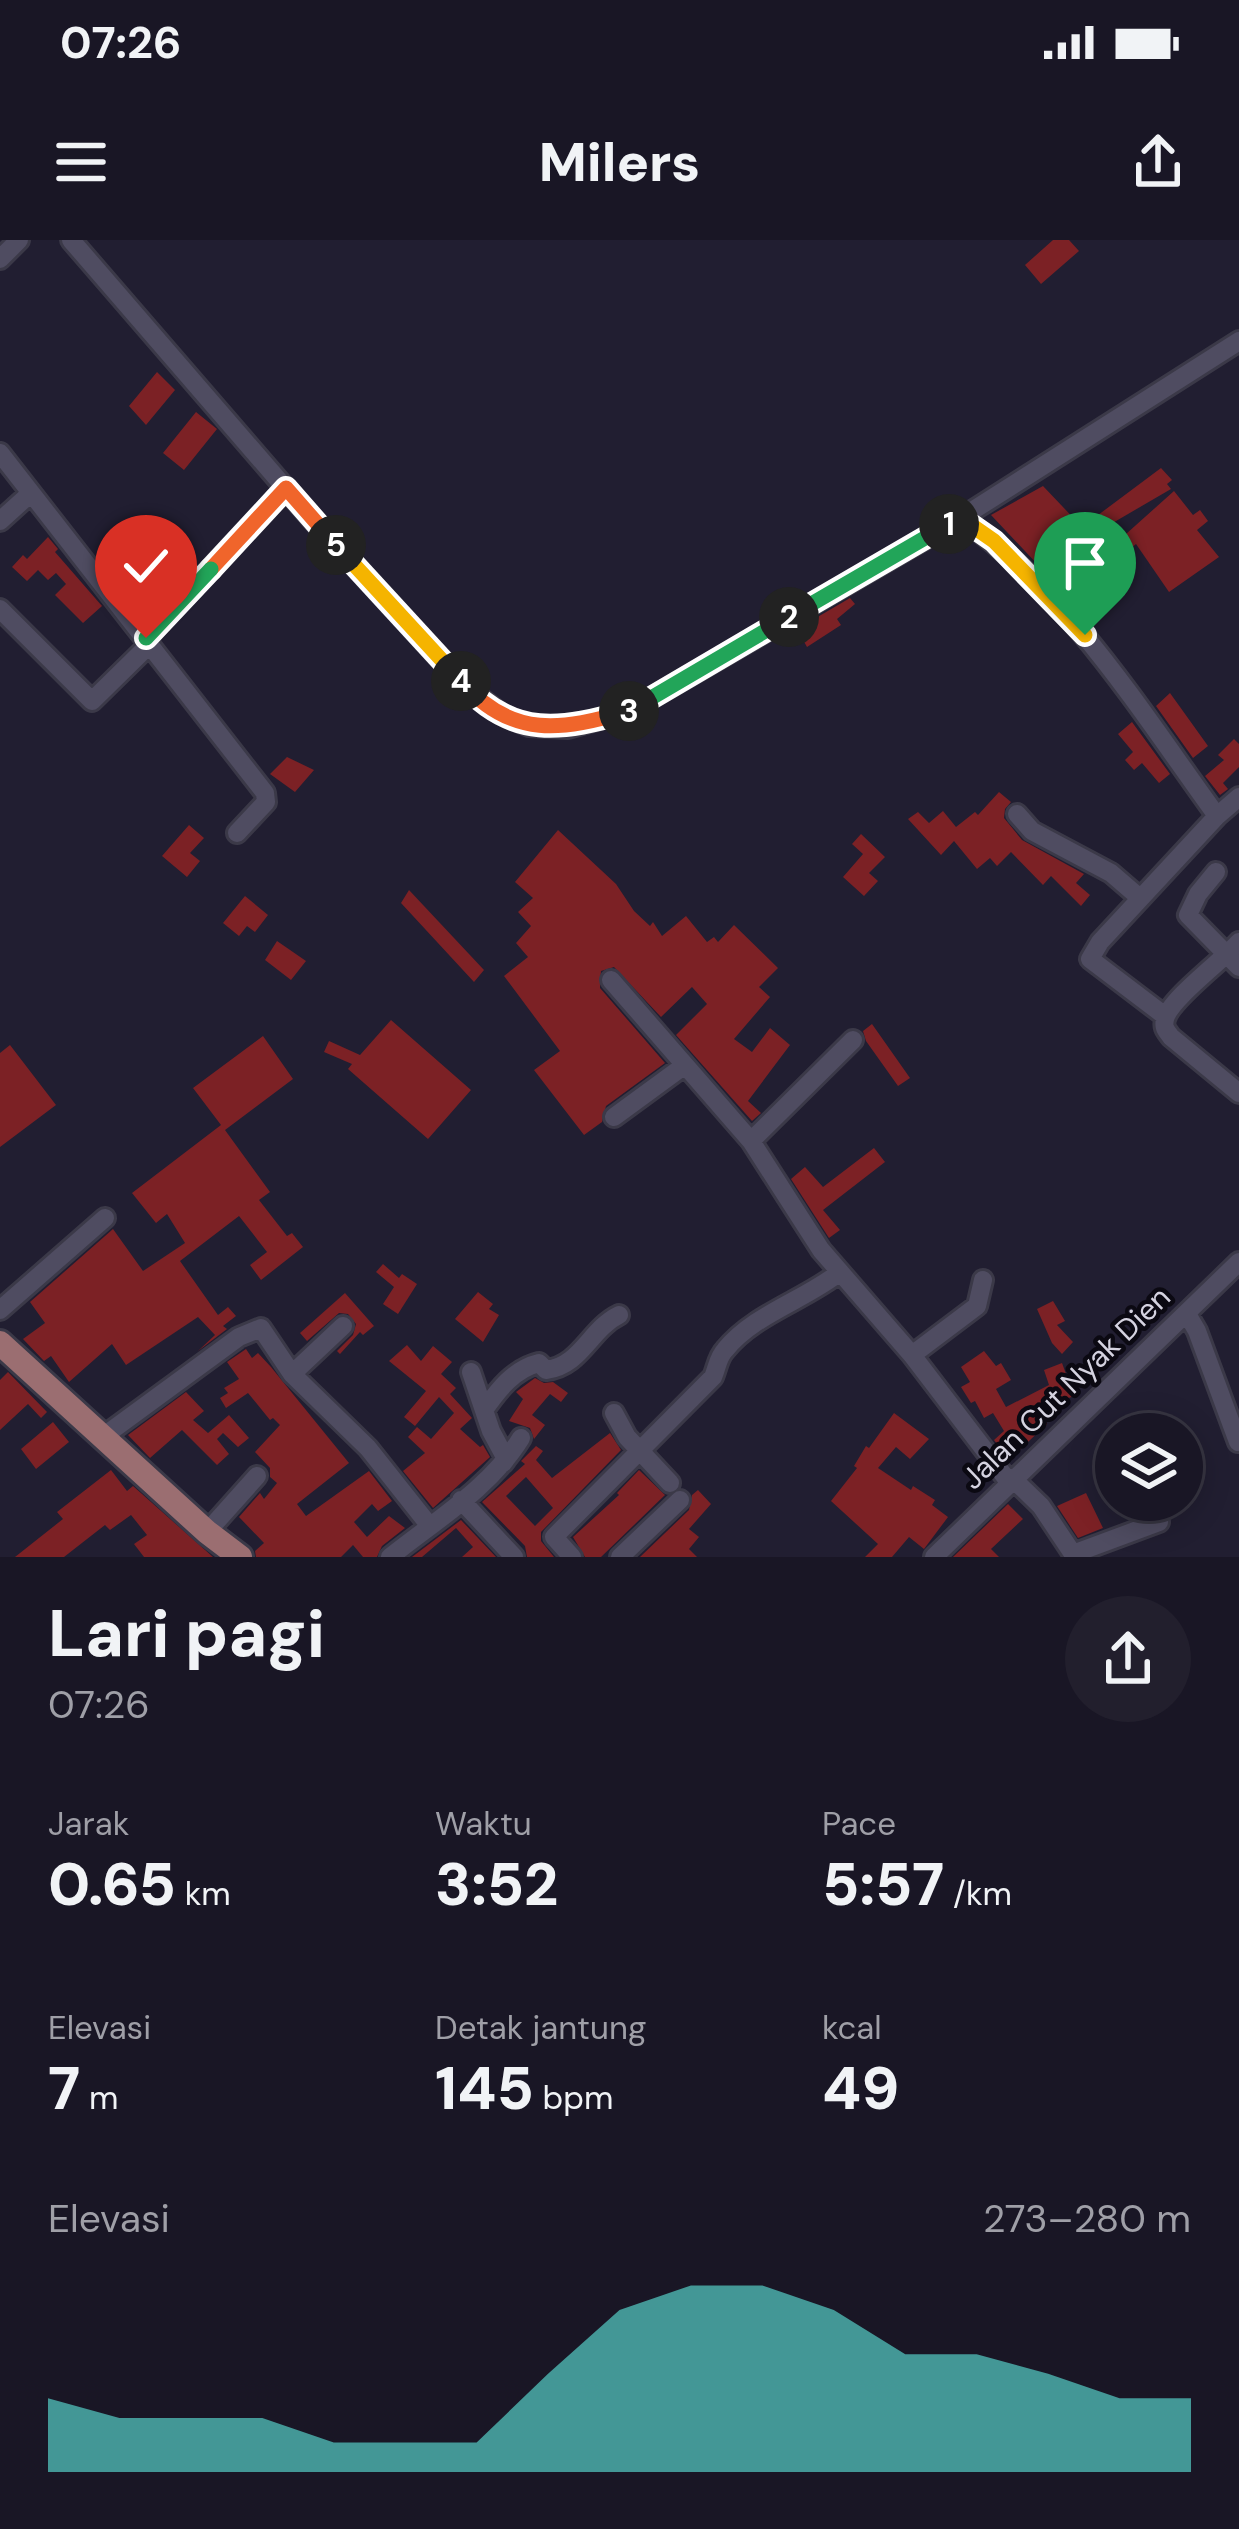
<!DOCTYPE html>
<html lang="id">
<head>
<meta charset="utf-8">
<style>
  :root { --surface:#191625; --page:#221f2d; --text:#f1f3f6; --muted:#9f9fa7; --line:#373542; --accent:#55cec6 }
  body { margin:0; font-family:"DM Sans",sans-serif; background:var(--page); color:var(--text); height:100vh; display:flex; flex-direction:column; font-size:45px; white-space:nowrap }
  * { box-sizing:border-box; margin:0 }
  p { font-size:39px; color:var(--muted) }
  .icon { flex:none; width:66px; height:66px; fill:none; stroke:currentColor; stroke-width:2; stroke-linecap:round; stroke-linejoin:round }
  .map { position:relative; height:1317px; overflow:hidden }
  .sheet { display:flex; flex-direction:column; background:var(--surface); flex:1 }
  .sheet>* { flex:none }
  .fabs { position:absolute; left:1095px; top:1173px; display:grid; gap:24px }
  .fabs a { display:grid; place-items:center; width:108px; height:108px; border-radius:50%; background:var(--surface); box-shadow:0 6px 30px #0003,0 0 0 3px var(--line); font-size:60px }
  .pin { position:absolute; display:grid; place-items:center; width:102px; height:102px; color:#fff; margin:-123px -51px; border-radius:50% 50% 50% 0; rotate:-45deg; box-shadow:0 0 12px #0007 }
  .pin .icon { rotate:45deg }
  .km { position:absolute; width:60px; height:60px; margin:-30px; border-radius:50%; background:#222; color:#fff; font-size:33px; line-height:60px; text-align:center }
  .round { display:grid; place-items:center; flex:none; width:126px; height:126px; border-radius:63px; background:var(--page) }
  .headline { display:flex; align-items:center; justify-content:space-between; height:204px; padding:0 48px }
  h1 { font-size:66px; font-weight:800; line-height:90px }
  .metrics { display:grid; grid-template-columns:repeat(3,1fr); gap:18px; height:204px; padding:12px 48px }
  .metrics div { display:grid; align-content:center }
  .metrics b { font-size:60px; font-weight:800 }
  .metrics small { font-size:33px; font-weight:400 }
  .metrics p { font-size:33px }
  .chart { height:336px; padding:24px 48px }
  .chart p { display:flex; justify-content:space-between }
  .chart svg { width:100%; height:216px; margin-top:12px; fill:var(--accent); opacity:.7 }
  .status { display:flex; justify-content:space-between; align-items:center; height:84px; padding:0 60px; background:var(--surface); direction:ltr }
  .status svg { height:33px; fill:currentColor }
  header { display:flex; justify-content:space-between; align-items:center; height:156px; padding:0 48px; background:var(--surface); font-size:54px; font-weight:800 }
  .map>svg:first-child { display:block }
  .building { fill:#7c2125; fill-rule:evenodd }
  .lines { fill:none; stroke-linecap:round; stroke-linejoin:round }
  .minor-casing { stroke:#3b3948; stroke-width:24 }
  .major-casing { stroke:#3b3948; stroke-width:30 }
  .minor { stroke:#4f4c61; stroke-width:18 }
  .major { stroke:#9b6e71; stroke-width:24 }
  .split-1-casing { stroke:#fff; stroke-width:24 }
  .split-2-casing { stroke:#fff; stroke-width:24 }
  .split-3-casing { stroke:#fff; stroke-width:24 }
  .split-4-casing { stroke:#fff; stroke-width:24 }
  .split-5-casing { stroke:#fff; stroke-width:24 }
  .split-6-casing { stroke:#fff; stroke-width:24 }
  .split-7-casing { stroke:#fff; stroke-width:24 }
  .split-1 { stroke:#f5b400; stroke-width:15 }
  .split-2 { stroke:#22a559; stroke-width:15 }
  .split-3 { stroke:#22a559; stroke-width:15 }
  .split-4 { stroke:#f0652b; stroke-width:15 }
  .split-5 { stroke:#f5b400; stroke-width:15 }
  .split-6 { stroke:#f0652b; stroke-width:15 }
  .split-7 { stroke:#22a559; stroke-width:15 }
  .labels { text-anchor:middle; stroke-width:9; stroke-linejoin:round; paint-order:stroke }
  .street-label { font-size:30px; fill:#d5d3e0; stroke:#0b0912 }
</style>
</head>
<body>
<div class="status"><b>07:26</b><svg viewBox="0 0 49 12"><path d="M0 12V9h3v3zM5 12V6h3v6zM10 12V3h3v9zM15 12V0h3v12zM26 1h20v11H26zM47 4h2v5h-2z"/></svg></div>
<header><svg class="icon" aria-label="menu" viewBox="0 0 24 24"><path d="M4 6h16M4 12h16M4 18h16"/></svg>Milers<svg class="icon" aria-label="share" viewBox="0 0 24 24"><path d="M12 15V3M7 8l5-5 5 5M5 13v7h14v-7"/></svg></header>
<div class="map">
<svg width="1239" height="1317" viewBox="0 0 1239 1317">
  <rect width="100%" height="100%" fill="#211e31"/>
  <!-- building -->
  <path class="building" d="M 1053,0 L 1069,0 L 1079,11 L 1041,44 L 1025,25 Z
    M 157,132 L 175,150 L 146,185 L 129,166 Z
    M 196,172 L 217,189 L 184,230 L 163,213 Z
    M 1161,228 L 1172,240 L 1167,244 L 1171,249 L 1092,295 L 1107,311 L 1174,251 L 1193,275 L 1200,270 L 1208,281 L 1197,290 L 1219,317 L 1169,352 L 1136,304 L 1098,337 L 1085,318 L 1056,344 L 991,275 L 1043,246 L 1082,287 Z
    M 48,297 L 58,309 L 55,312 L 102,366 L 83,383 L 55,355 L 66,344 L 56,333 L 48,340 L 38,330 L 27,341 L 12,327 L 23,315 L 27,319 Z
    M 850,358 L 855,364 L 837,379 L 841,385 L 807,407 L 797,389 Z
    M 1170,453 L 1208,506 L 1193,518 L 1156,466 Z
    M 1132,482 L 1170,534 L 1159,543 L 1142,523 L 1134,530 L 1125,520 L 1133,512 L 1118,494 Z
    M 1234,499 L 1239,504 L 1239,527 L 1223,543 L 1228,549 L 1220,555 L 1205,536 L 1224,520 L 1218,515 Z
    M 287,517 L 314,530 L 295,552 L 270,534 Z
    M 999,552 L 1011,562 L 1005,569 L 1004,578 L 1022,600 L 1084,634 L 1076,643 L 1090,655 L 1081,666 L 1051,636 L 1043,645 L 1011,612 L 997,626 L 990,618 L 977,629 L 954,601 L 941,615 L 908,579 L 918,572 L 929,583 L 943,571 L 956,587 L 975,572 L 978,575 Z
    M 189,585 L 204,598 L 190,613 L 200,621 L 187,637 L 162,616 Z
    M 558,590 L 616,644 L 634,671 L 650,686 L 653,682 L 662,696 L 686,676 L 707,702 L 714,697 L 718,702 L 734,685 L 778,728 L 759,747 L 770,757 L 734,799 L 752,812 L 770,788 L 790,805 L 748,861 L 761,873 L 752,881 L 676,795 L 707,764 L 692,747 L 661,777 L 614,727 L 601,731 L 600,748 L 665,823 L 606,866 L 602,882 L 584,895 L 534,830 L 560,811 L 504,736 L 528,717 L 516,703 L 531,686 L 518,672 L 533,658 L 515,642 Z
    M 861,594 L 885,617 L 869,633 L 878,641 L 864,656 L 843,637 L 863,614 L 852,604 Z
    M 409,650 L 484,730 L 474,742 L 401,663 Z
    M 245,656 L 268,675 L 255,692 L 247,686 L 239,696 L 223,683 Z
    M 277,701 L 306,721 L 291,740 L 265,720 Z
    M 391,780 L 471,850 L 428,899 L 348,829 L 352,824 L 324,812 L 329,801 L 360,815 Z
    M 872,784 L 910,838 L 898,846 L 866,801 L 863,791 Z
    M 263,796 L 293,839 L 225,890 L 270,952 L 259,960 L 287,996 L 292,993 L 303,1007 L 261,1040 L 250,1025 L 267,1012 L 239,976 L 180,1021 L 218,1075 L 228,1067 L 236,1076 L 223,1086 L 227,1089 L 198,1111 L 215,1095 L 198,1077 L 126,1125 L 112,1104 L 69,1142 L 51,1116 L 44,1121 L 23,1099 L 45,1083 L 30,1062 L 113,989 L 143,1031 L 185,1003 L 167,974 L 156,983 L 132,953 L 221,885 L 193,848 Z
    M 10,805 L 56,865 L 0,907 L 0,813 Z
    M 874,908 L 885,922 L 823,970 L 840,990 L 829,998 L 791,939 L 805,927 L 823,947 Z
    M 383,1024 L 399,1038 L 402,1034 L 417,1044 L 398,1074 L 383,1064 L 394,1047 L 376,1032 Z
    M 478,1052 L 493,1064 L 489,1069 L 499,1075 L 483,1102 L 455,1079 Z
    M 345,1053 L 374,1086 L 363,1095 L 360,1092 L 340,1114 L 337,1111 L 353,1095 L 356,1084 L 348,1074 L 339,1073 L 307,1101 L 300,1093 Z
    M 1053,1061 L 1065,1081 L 1057,1085 L 1073,1102 L 1062,1114 L 1052,1103 L 1037,1069 Z
    M 407,1105 L 421,1121 L 433,1106 L 452,1122 L 441,1134 L 456,1148 L 450,1154 L 472,1178 L 460,1189 L 480,1207 L 483,1205 L 490,1217 L 433,1268 L 403,1231 L 425,1213 L 408,1197 L 417,1187 L 431,1199 L 454,1173 L 439,1157 L 415,1186 L 404,1177 L 426,1151 L 389,1121 Z
    M 246,1109 L 252,1118 L 258,1113 L 271,1127 L 349,1223 L 297,1264 L 306,1276 L 369,1231 L 392,1261 L 378,1271 L 372,1264 L 354,1282 L 367,1297 L 389,1276 L 405,1288 L 382,1306 L 377,1317 L 363,1317 L 353,1305 L 341,1317 L 256,1317 L 255,1311 L 264,1303 L 239,1277 L 260,1253 L 264,1259 L 277,1243 L 270,1237 L 270,1228 L 255,1212 L 280,1185 L 273,1178 L 270,1180 L 248,1153 L 226,1168 L 220,1158 L 228,1153 L 224,1148 L 239,1139 L 227,1122 Z
    M 984,1111 L 996,1126 L 1001,1123 L 1011,1140 L 996,1149 L 1006,1167 L 1049,1145 L 1044,1130 L 1062,1123 L 1074,1156 L 1039,1169 L 1047,1184 L 1009,1220 L 994,1200 L 1004,1191 L 993,1173 L 984,1178 L 975,1161 L 971,1163 L 961,1147 L 970,1142 L 961,1127 Z
    M 8,1132 L 47,1172 L 41,1178 L 28,1164 L 0,1190 L 0,1140 Z
    M 535,1138 L 544,1143 L 553,1142 L 568,1153 L 561,1162 L 550,1154 L 532,1175 L 545,1185 L 534,1199 L 530,1188 L 509,1181 L 523,1159 L 516,1152 Z
    M 186,1152 L 204,1171 L 193,1180 L 208,1193 L 229,1175 L 249,1198 L 238,1207 L 223,1193 L 217,1199 L 229,1214 L 217,1225 L 182,1190 L 150,1218 L 128,1195 Z
    M 894,1173 L 929,1199 L 910,1219 L 896,1207 L 878,1228 L 911,1250 L 913,1246 L 935,1260 L 932,1265 L 948,1277 L 924,1309 L 909,1297 L 892,1317 L 865,1317 L 878,1304 L 831,1261 L 857,1228 L 854,1226 L 866,1206 L 869,1208 Z
    M 53,1182 L 69,1202 L 36,1229 L 21,1209 Z
    M 610,1193 L 621,1210 L 541,1292 L 541,1301 L 554,1317 L 527,1317 L 525,1306 L 482,1262 L 525,1224 L 521,1221 L 536,1206 L 543,1211 L 536,1220 L 552,1238 ZM 526,1237 L 553,1268 L 535,1286 L 506,1256 Z
    M 111,1230 L 127,1251 L 133,1246 L 213,1317 L 144,1317 L 134,1304 L 147,1295 L 131,1275 L 110,1290 L 105,1285 L 64,1317 L 15,1317 L 63,1279 L 57,1272 Z
    M 639,1230 L 665,1255 L 601,1317 L 585,1317 L 573,1297 L 619,1255 L 617,1253 Z
    M 698,1250 L 711,1264 L 689,1289 L 699,1297 L 689,1309 L 697,1317 L 640,1317 L 689,1270 L 692,1255 Z
    M 1086,1253 L 1103,1288 L 1078,1298 L 1057,1266 Z
    M 1008,1264 L 1023,1279 L 991,1309 L 999,1317 L 953,1317 Z
    M 461,1280 L 496,1317 L 462,1317 L 473,1307 L 456,1288 L 422,1317 L 412,1317 Z"/>
  <g class="lines">
    <defs>
      <path id="minor" d="M 71,0 L 312,279 L 467,448 L 501,474 L 529,486 L 568,488 L 629,471 L 961,278 L 1239,101
        M 0,19 L 19,0
        M 0,213 L 265,553 L 266,562 L 237,593
        M 961,278 C 1069,354 1140,470 1217,576 L 1239,557
        M 0,281 L 31,253
        M 0,369 L 92,461 L 150,404
        M 146,398 L 286,248
        M 1017,574 L 1032,591 L 1111,633 L 1140,658
        M 1216,632 L 1198,654 L 1188,675 L 1239,727
        M 1239,702 C 1223,720 1170,759 1165,779 C 1163,788 1166,790 1171,797 L 1239,853
        M 611,740 L 751,901 L 821,1010 L 912,1115 L 1009,1242
        M 1165,776 L 1090,719 L 1100,702 L 1217,576
        M 614,877 L 685,825
        M 751,901 L 853,800
        M 0,1070 L 105,978
        M 1180,1079 L 1190,1079 L 1197,1091 L 1238,1202
        M 912,1115 L 977,1066 L 983,1040
        M 471,1132 L 491,1191 L 506,1219 L 503,1223
        M 292,1134 L 343,1086
        M 484,1170 C 498,1150 514,1129 539,1123 L 546,1130 C 581,1126 590,1089 619,1075
        M 614,1173 L 627,1197 L 670,1243
        M 104,1196 L 239,1097 L 261,1088 L 292,1134 L 368,1208 L 429,1285
        M 1012,1238 L 1041,1266 L 1073,1314 L 1159,1282
        M 461,1260 L 514,1317
        M 207,1292 L 257,1236
        M 390,1317 C 435,1281 491,1247 521,1198
        M 572,1317 L 554,1297 L 713,1137 C 717,1128 718,1117 725,1110 C 754,1074 805,1060 840,1032
        M 620,1317 L 680,1260
        M 934,1317 L 1239,1022"/>
      <path id="major" d="M 0,1103 L 207,1292 L 240,1317"/>
    </defs>
    <!-- minor casing -->
    <use href="#minor" class="minor-casing"/>
    <!-- major casing -->
    <use href="#major" class="major-casing"/>
    <!-- minor -->
    <use href="#minor" class="minor"/>
    <!-- major -->
    <use href="#major" class="major"/>
  </g>
  <g class="lines">
    <defs>
      <path id="split-1" d="M 949,284 L 961,278 L 994,301 L 1085,395"/>
      <path id="split-2" d="M 789,377 L 949,284"/>
      <path id="split-3" d="M 629,471 L 789,377"/>
      <path id="split-4" d="M 461,441 C 512,500 563,490 629,471"/>
      <path id="split-5" d="M 336,305 L 461,441"/>
      <path id="split-6" d="M 211,329 L 286,248 L 336,305"/>
      <path id="split-7" d="M 146,398 L 211,329"/>
    </defs>
    <!-- split-1 casing -->
    <use href="#split-1" class="split-1-casing"/>
    <!-- split-2 casing -->
    <use href="#split-2" class="split-2-casing"/>
    <!-- split-3 casing -->
    <use href="#split-3" class="split-3-casing"/>
    <!-- split-4 casing -->
    <use href="#split-4" class="split-4-casing"/>
    <!-- split-5 casing -->
    <use href="#split-5" class="split-5-casing"/>
    <!-- split-6 casing -->
    <use href="#split-6" class="split-6-casing"/>
    <!-- split-7 casing -->
    <use href="#split-7" class="split-7-casing"/>
    <!-- split-1 -->
    <use href="#split-1" class="split-1"/>
    <!-- split-2 -->
    <use href="#split-2" class="split-2"/>
    <!-- split-3 -->
    <use href="#split-3" class="split-3"/>
    <!-- split-4 -->
    <use href="#split-4" class="split-4"/>
    <!-- split-5 -->
    <use href="#split-5" class="split-5"/>
    <!-- split-6 -->
    <use href="#split-6" class="split-6"/>
    <!-- split-7 -->
    <use href="#split-7" class="split-7"/>
  </g>
  <g class="labels">
    <!-- street labels -->
    <g class="street-label">
      <text transform="translate(1066 1148) rotate(-44)" y="10">Jalan Cut Nyak Dien</text>
    </g>
  </g>
</svg>
<div class="fabs">
<a><svg class="icon" aria-label="layers" viewBox="0 0 24 24"><path d="M12 4l9 5-9 5-9-5zM3 14l9 5 9-5"/></svg></a>
</div>
<div class="pin" style="left:1085px;top:395px;background:#1e9e55"><svg class="icon" aria-label="arrive" viewBox="0 0 24 24"><path d="M6 21V4h12l-3 4 3 4H6"/></svg></div>
<div class="pin" style="left:146px;top:398px;background:#d93025"><svg class="icon" aria-label="check" viewBox="0 0 24 24"><path d="M5 12l5 5 9-10"/></svg></div>
<b class="km" style="left:949px;top:284px">1</b>
<b class="km" style="left:789px;top:377px">2</b>
<b class="km" style="left:629px;top:471px">3</b>
<b class="km" style="left:461px;top:441px">4</b>
<b class="km" style="left:336px;top:305px">5</b>
</div>
<section class="sheet">
<div class="headline"><div><h1>Lari pagi</h1><p>07:26</p></div><a class="round"><svg class="icon" aria-label="share" viewBox="0 0 24 24"><path d="M12 15V3M7 8l5-5 5 5M5 13v7h14v-7"/></svg></a></div>
<div class="metrics">
<div><p>Jarak</p><b>0.65<small> km</small></b></div>
<div><p>Waktu</p><b>3:52</b></div>
<div><p>Pace</p><b>5:57<small> /km</small></b></div>
</div>
<div class="metrics">
<div><p>Elevasi</p><b>7<small> m</small></b></div>
<div><p>Detak jantung</p><b>145<small> bpm</small></b></div>
<div><p>kcal</p><b>49</b></div>
</div>
<div class="chart"><p><span>Elevasi</span>273–280 m</p>
<svg viewBox="0 0 160 44" preserveAspectRatio="none"><path d="M0 44V29L10 33L20 33L30 33L40 38L50 38L60 38L70 24L80 11L90 6L100 6L110 11L120 20L130 20L140 24L150 29L160 29V44z"/></svg>
</div>
</section>
</body>
</html>
